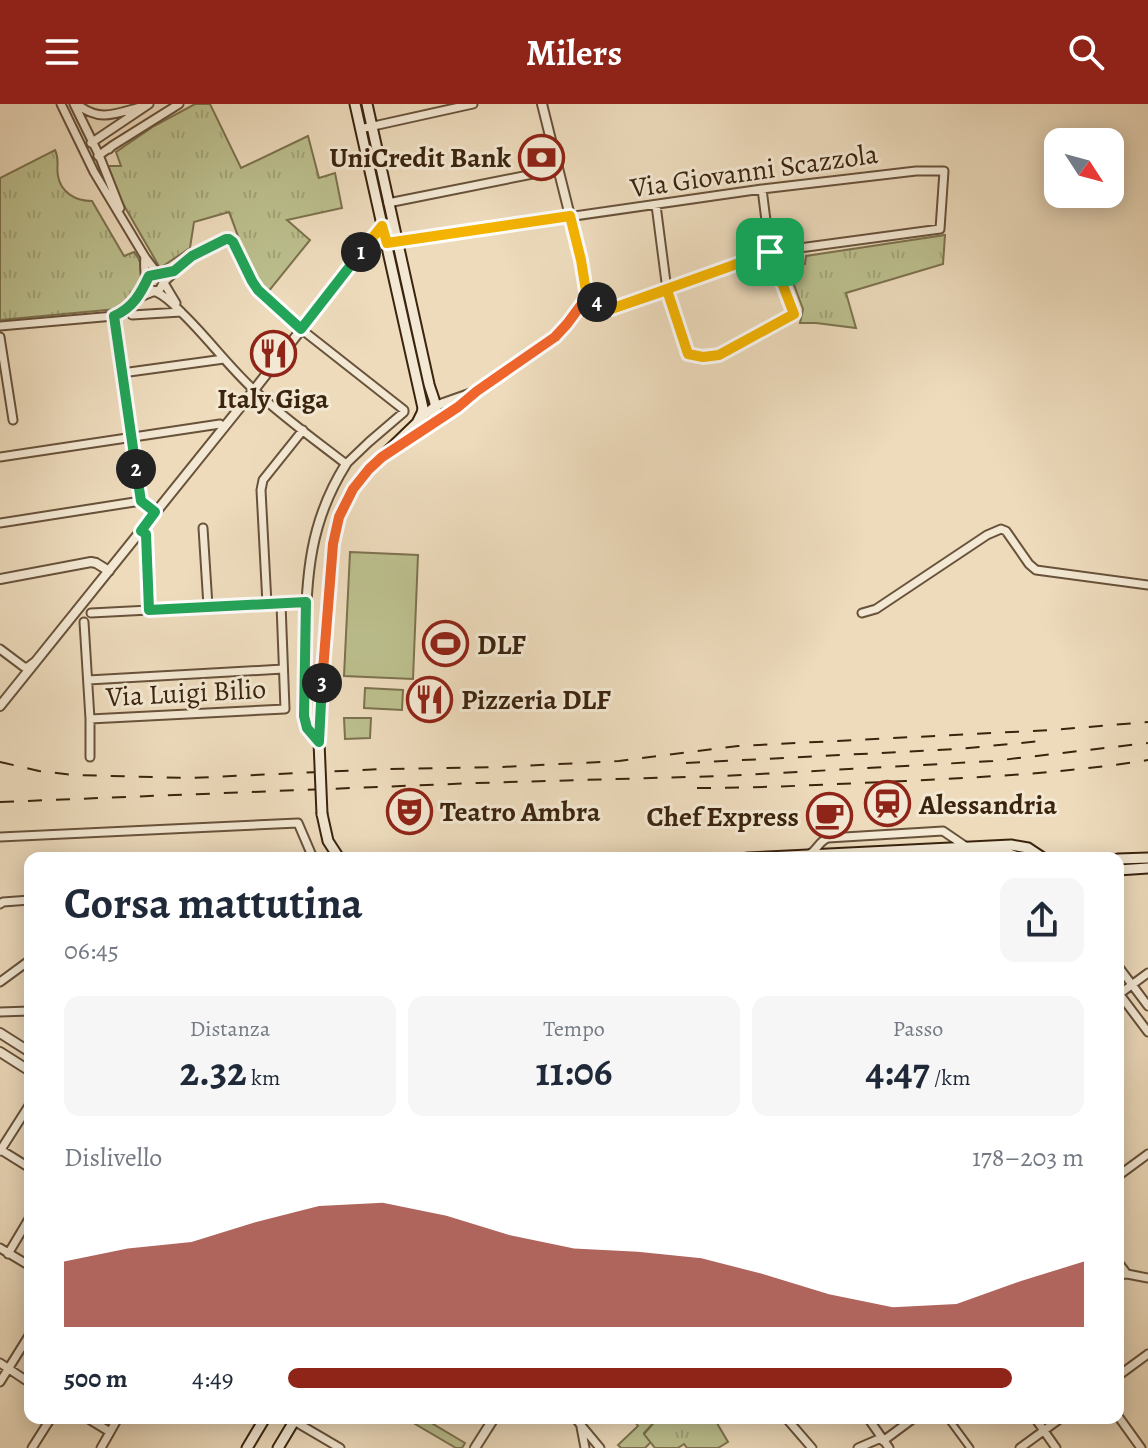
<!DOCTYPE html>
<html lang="it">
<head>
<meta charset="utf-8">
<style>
  :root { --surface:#fff; --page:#f6f6f7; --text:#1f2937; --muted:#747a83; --accent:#8f2418 }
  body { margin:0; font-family:Alegreya,serif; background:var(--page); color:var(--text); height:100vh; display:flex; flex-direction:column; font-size:30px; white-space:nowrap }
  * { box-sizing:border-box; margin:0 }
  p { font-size:26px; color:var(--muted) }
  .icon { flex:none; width:44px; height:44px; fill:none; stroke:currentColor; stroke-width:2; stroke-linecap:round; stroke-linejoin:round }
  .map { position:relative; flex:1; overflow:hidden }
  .drawer { position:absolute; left:24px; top:748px; width:1100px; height:572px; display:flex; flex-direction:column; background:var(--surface); border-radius:16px; box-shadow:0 4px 20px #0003 }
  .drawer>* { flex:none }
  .needle { width:52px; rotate:126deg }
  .tools { position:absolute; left:1044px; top:24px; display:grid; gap:16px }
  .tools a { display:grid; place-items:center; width:80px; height:80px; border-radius:16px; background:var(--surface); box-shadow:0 4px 20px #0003; font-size:40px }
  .pin { position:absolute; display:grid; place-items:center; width:68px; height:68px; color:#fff; margin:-34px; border-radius:16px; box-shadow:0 4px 12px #0006 }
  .km { position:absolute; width:40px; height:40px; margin:-20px; border-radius:50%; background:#222; color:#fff; font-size:22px; line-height:40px; text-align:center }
  .round { display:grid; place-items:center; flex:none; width:84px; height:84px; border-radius:16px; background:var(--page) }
  .overview { display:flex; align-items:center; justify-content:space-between; height:136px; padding:0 40px }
  h1 { font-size:44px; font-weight:600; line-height:60px }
  .stats { display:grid; grid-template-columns:repeat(3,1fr); gap:12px; height:136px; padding:8px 40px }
  .stats div { display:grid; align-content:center; border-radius:16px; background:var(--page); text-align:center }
  .stats b { font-size:40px; font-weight:600 }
  .stats small { font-size:22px; font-weight:400 }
  .stats p { font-size:22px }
  .chart { height:224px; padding:16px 40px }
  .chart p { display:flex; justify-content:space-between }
  .chart svg { width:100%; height:144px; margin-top:8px; fill:var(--accent); opacity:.7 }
  ul { padding:0 40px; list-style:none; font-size:26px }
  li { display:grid; grid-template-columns:128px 96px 1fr; align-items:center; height:60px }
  li i { height:20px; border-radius:10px; background:var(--accent) }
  header { display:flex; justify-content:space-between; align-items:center; height:104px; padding:0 40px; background:var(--accent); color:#fff; font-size:36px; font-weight:600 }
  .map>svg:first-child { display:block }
  .green { fill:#bcbf8e; stroke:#7c724e; stroke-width:2 }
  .park { fill:url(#park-tufts); stroke:#7c724e; stroke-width:2 }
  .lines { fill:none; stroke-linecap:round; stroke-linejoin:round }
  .pedestrian-casing { stroke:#68523a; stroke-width:9 }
  .minor-casing { stroke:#68523a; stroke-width:11 }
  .tertiary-casing { stroke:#68523a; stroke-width:12 }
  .secondary-casing { stroke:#3b240e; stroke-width:13 }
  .pedestrian { stroke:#f3e8d3; stroke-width:5 }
  .minor { stroke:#f3e8d3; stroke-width:7 }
  .tertiary { stroke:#f3e8d3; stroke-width:8 }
  .secondary { stroke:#f3e8d3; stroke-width:9 }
  .rail { stroke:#3b240e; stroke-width:2; stroke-dasharray:14 14; stroke-linecap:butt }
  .secondary-bridge-casing { stroke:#3b240e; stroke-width:13; stroke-linecap:butt }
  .secondary-bridge { stroke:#f3e8d3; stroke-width:9 }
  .split-1-casing { stroke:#fff; stroke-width:16 }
  .split-2-casing { stroke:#fff; stroke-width:16 }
  .split-3-casing { stroke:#fff; stroke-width:16 }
  .split-4-casing { stroke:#fff; stroke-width:16 }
  .split-5-casing { stroke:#fff; stroke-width:16 }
  .split-1 { stroke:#f5b400; stroke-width:10 }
  .split-2 { stroke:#22a559; stroke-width:10 }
  .split-3 { stroke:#22a559; stroke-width:10 }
  .split-4 { stroke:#f0652b; stroke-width:10 }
  .split-5 { stroke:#f5b400; stroke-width:10 }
  .labels { text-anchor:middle; stroke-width:6; stroke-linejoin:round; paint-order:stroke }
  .poi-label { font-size:28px; font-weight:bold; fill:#3b240e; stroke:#f3e8d3; text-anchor:start }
  .street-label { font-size:28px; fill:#3b240e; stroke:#f3e8d3 }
</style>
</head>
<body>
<header><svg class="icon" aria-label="menu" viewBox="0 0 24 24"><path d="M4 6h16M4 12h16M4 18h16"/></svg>Milers<svg class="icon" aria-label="search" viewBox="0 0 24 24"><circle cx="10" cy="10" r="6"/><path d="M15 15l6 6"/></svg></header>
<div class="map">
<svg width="1148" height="1344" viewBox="0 0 1148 1344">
  <defs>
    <pattern id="park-tufts" width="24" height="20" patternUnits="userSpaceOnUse" patternTransform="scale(2)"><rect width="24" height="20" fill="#bcbf8e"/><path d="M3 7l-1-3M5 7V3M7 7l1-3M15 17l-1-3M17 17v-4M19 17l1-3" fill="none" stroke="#a2a479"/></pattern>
  </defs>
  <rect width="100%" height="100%" fill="#eddbbc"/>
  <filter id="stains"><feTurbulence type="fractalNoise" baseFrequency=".0025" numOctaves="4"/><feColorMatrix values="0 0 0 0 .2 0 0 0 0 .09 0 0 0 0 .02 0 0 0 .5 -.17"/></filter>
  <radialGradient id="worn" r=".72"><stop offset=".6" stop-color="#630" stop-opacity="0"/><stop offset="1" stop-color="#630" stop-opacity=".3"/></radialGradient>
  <!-- green -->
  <path class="green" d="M 350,448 L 418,451 L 413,575 L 344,572 Z
    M 365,584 L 403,586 L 402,606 L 364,604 Z
    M 344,614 L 371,614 L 370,634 L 345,635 Z
    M 405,1314 L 423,1314 L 465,1339 L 462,1344 L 456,1344 Z
    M 632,1314 L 658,1314 L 644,1329 L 651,1338 L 645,1344 L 621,1344 L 618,1341 L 638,1322 Z"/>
  <!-- park -->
  <path class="park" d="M 195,0 L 210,0 L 241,64 L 308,32 L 319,74 L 335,69 L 342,104 L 287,116 L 310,136 L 268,188 C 247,167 240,135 229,108 L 194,118 L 190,144 L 160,164 L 122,98 L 108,62 L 121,62 L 116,48 L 154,22 Z
    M 55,46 C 60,56 56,61 58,72 C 61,89 76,97 92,97 L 124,152 L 134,148 C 151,168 136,192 117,205 L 0,216 L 0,74 Z
    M 945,131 L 943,160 L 846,189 L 856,224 L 816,219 L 800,219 L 803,205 L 788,165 L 805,160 L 806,152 Z
    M 658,1314 L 714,1314 L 728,1338 L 718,1344 L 687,1344 L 684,1340 L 678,1344 L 655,1344 L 644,1330 Z"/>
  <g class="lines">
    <defs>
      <path id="pedestrian" d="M 948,1314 L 970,1344"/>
      <path id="minor" d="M 61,0 L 94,68 L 145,153 L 161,174 L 176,199
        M 74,0 L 99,51 L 120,104
        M 77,0 C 99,18 115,10 140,3
        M 360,25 L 473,0
        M 91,39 L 149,0
        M 109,45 L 112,42 L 179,0
        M 98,52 L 112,42
        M 388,99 L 558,65
        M 656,101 L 667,186 L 688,250 L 703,253 L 719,251 L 794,210 L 770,148 L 762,85
        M 387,139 L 762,85 L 916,67 L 944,67 L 940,125 L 770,148 L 611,205 L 587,193
        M 138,194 L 160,185 L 163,179 L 192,152 L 226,135 L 229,135 L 233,138 L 252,177 L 263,191 L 301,225 L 404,306 L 404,308 L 369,338 L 346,360 C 315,336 283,313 254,286 C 228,262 207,233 182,209 C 175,202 167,193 158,189 C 156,187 150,186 148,183 C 145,180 144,158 145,153
        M 132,211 L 181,208
        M 114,212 L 130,333 L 141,397
        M 0,222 L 114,212 L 124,207 L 138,193
        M 0,233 L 13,316
        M 122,269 L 224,255
        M 0,353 L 220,320 L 224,323
        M 0,419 L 141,397 L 155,408
        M 203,424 L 208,502
        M 141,427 L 146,430 L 149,506
        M 267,500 L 261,386 L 263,376 L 303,326
        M 91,509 L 306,498
        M 862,509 L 876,505 L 987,431 L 1001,425 L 1006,427 L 1029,460 L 1036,466 L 1148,481
        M 84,518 L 90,615 L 90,653
        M 0,545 L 24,563 L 28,563 L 33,559
        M 88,576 L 283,565
        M 90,615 L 285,605 L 281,500
        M 0,733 L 298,719 L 313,754
        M 810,750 C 818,745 819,737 828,734 L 943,727 L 965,742
        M 0,800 L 3,798 L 30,796
        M 1118,862 L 1148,902
        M 0,878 L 30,856
        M 1118,888 L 1148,928
        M 1118,891 L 1148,869
        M 0,908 L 30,907
        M 1,1046 L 30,1064
        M 0,1047 L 30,1000
        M 1118,1072 L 1148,1050
        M 0,1144 L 30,1162
        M 8,1150 L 30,1113
        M 1118,1158 L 1127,1170
        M 1118,1171 L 1127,1170 L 1148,1174
        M 0,1259 L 30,1279
        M 1118,1272 L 1148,1250
        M 0,1278 L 30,1230
        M 1118,1312 L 1141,1344
        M 87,1314 L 110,1328
        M 575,1314 L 600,1344
        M 786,1314 L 812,1344
        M 868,1314 L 889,1344
        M 1035,1314 L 1056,1344
        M 294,1317 L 340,1344
        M 581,1323 L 585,1344
        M 883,1337 L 914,1314
        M 32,1344 L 51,1314
        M 101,1344 L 118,1314
        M 858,1344 L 881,1334
        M 1020,1344 L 1061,1314"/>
      <path id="tertiary" d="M 421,314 L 435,302 L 472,289
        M 431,320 L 458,303 L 477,287 L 555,233 L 567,220 L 587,193 L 581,156 L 542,0
        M 0,475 L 91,458 L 96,459 L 109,467
        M 0,602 L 254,286 L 382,122 L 392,118
        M 319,638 L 307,624 L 304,612 C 302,588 304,563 305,538 C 307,470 309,419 346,360
        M 0,929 L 30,948
        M 0,948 L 30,967
        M 475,1344 L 494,1314"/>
      <path id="secondary" d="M 367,0 L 429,280 C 431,288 436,298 436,306 C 434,323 411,334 399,342
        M 319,638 L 331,452 L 339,413 L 348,393 L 362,372 L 417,319 L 422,309 L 423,304 L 355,0
        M 322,710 L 328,737 L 339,754
        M 747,754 L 1011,741 L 1028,744 L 1043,754
        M 892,754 L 1004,748 L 1021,754
        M 1118,755 L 1148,754
        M 1118,766 L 1148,764
        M 247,1344 L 265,1314
        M 278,1344 L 296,1314"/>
    </defs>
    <!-- pedestrian casing -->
    <use href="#pedestrian" class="pedestrian-casing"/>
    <!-- minor casing -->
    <use href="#minor" class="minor-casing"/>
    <!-- tertiary casing -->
    <use href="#tertiary" class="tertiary-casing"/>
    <!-- secondary casing -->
    <use href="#secondary" class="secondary-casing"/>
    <!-- pedestrian -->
    <use href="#pedestrian" class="pedestrian"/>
    <!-- minor -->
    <use href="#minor" class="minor"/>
    <!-- tertiary -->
    <use href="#tertiary" class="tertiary"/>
    <!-- secondary -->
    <use href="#secondary" class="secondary"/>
    <!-- rail -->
    <path class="rail" d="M 0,658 L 39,667 L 73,671 L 191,674 L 384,665 L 502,663 L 619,657 L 738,642 L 1051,626 L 1148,618
      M 686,659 L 958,645 L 1041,637
      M 697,684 C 767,684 836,680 905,677 C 986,673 1067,669 1148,656
      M 0,698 L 477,679 L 723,672 L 905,662 L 993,657 L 1148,639"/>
    <defs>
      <path id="secondary-bridge" d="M 319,638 L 322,710"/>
    </defs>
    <!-- secondary-bridge casing -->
    <use href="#secondary-bridge" class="secondary-bridge-casing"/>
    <!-- secondary-bridge -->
    <use href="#secondary-bridge" class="secondary-bridge"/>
  </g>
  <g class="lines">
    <defs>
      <path id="split-1" d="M 361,148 L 382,122 L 387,139 L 570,112 L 581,156 L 587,193 L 611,205 L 770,148"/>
      <path id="split-2" d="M 136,365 L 114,212 C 133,204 141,189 149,172 L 174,167 L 192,152 L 226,135 L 229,135 L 233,138 L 252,177 L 258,186 L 301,225 L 361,148"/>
      <path id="split-3" d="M 136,365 L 141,397 L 155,408 L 141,427 L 146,430 L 149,506 L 306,498 L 304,612 L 307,624 L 319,638 L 322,579"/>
      <path id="split-4" d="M 322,579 L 333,440 L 339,413 L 353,385 L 369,365 L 382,353 L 458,303 L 477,287 L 555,233 L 567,220 L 587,193 L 597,198"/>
      <path id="split-5" d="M 597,198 L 611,205 L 667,186 L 688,250 L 703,253 L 719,251 L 794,210 L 770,148"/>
    </defs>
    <!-- split-1 casing -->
    <use href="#split-1" class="split-1-casing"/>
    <!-- split-2 casing -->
    <use href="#split-2" class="split-2-casing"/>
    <!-- split-3 casing -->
    <use href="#split-3" class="split-3-casing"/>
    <!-- split-4 casing -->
    <use href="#split-4" class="split-4-casing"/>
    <!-- split-5 casing -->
    <use href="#split-5" class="split-5-casing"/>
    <!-- split-1 -->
    <use href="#split-1" class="split-1"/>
    <!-- split-2 -->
    <use href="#split-2" class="split-2"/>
    <!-- split-3 -->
    <use href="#split-3" class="split-3"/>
    <!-- split-4 -->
    <use href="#split-4" class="split-4"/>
    <!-- split-5 -->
    <use href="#split-5" class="split-5"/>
  </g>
  <!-- icons -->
  <defs>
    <symbol id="bank-ring" viewBox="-11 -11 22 22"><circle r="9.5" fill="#f3e8d3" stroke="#8f2418" stroke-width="1.5"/><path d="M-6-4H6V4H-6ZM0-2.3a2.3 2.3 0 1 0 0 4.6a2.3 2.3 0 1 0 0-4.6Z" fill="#8f2418"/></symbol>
    <symbol id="restaurant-ring" viewBox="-11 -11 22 22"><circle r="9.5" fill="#f3e8d3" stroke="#8f2418" stroke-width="1.5"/><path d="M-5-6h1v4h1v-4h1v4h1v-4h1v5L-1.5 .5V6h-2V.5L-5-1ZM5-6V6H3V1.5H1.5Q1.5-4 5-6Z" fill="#8f2418"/></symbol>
    <symbol id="stadium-ring" viewBox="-11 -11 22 22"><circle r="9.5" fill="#f3e8d3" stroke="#8f2418" stroke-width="1.5"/><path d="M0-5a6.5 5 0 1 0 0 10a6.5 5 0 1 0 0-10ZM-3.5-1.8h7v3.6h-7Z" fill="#8f2418"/></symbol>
    <symbol id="station-ring" viewBox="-11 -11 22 22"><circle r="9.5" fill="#f3e8d3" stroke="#8f2418" stroke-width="1.5"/><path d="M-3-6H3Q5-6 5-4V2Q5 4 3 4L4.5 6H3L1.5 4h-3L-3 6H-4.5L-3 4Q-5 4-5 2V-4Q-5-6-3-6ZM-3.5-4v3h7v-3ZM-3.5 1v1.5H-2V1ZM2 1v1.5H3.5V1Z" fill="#8f2418"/></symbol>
    <symbol id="theatre-ring" viewBox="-11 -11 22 22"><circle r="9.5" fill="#f3e8d3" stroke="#8f2418" stroke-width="1.5"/><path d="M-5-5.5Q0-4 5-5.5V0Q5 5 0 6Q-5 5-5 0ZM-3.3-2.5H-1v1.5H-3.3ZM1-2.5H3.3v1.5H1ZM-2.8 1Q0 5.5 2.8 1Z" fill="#8f2418"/></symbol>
    <symbol id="cafe-ring" viewBox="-11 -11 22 22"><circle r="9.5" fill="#f3e8d3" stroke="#8f2418" stroke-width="1.5"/><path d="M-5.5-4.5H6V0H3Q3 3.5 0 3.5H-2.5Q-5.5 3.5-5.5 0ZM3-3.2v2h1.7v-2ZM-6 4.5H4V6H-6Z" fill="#8f2418"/></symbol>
  </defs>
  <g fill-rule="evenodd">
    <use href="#bank-ring" x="516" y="28" width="51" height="51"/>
    <use href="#restaurant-ring" x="248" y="224" width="51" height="51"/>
    <use href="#stadium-ring" x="420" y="514" width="51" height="51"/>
    <use href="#restaurant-ring" x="404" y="570" width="51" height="51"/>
    <use href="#station-ring" x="862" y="674" width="51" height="51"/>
    <use href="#theatre-ring" x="384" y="682" width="51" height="51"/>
    <use href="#cafe-ring" x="804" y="686" width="51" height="51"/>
  </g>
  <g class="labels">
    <!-- poi labels -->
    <g class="poi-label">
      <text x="511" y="63" text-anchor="end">UniCredit Bank</text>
      <text x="273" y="304" text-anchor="middle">Italy Giga</text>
      <text x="477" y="550">DLF</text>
      <text x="461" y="605">Pizzeria DLF</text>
      <text x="919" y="710">Alessandria</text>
      <text x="440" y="717">Teatro Ambra</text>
      <text x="799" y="722" text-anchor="end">Chef Express</text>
    </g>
    <!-- street labels -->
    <g class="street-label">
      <text transform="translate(754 66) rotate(-8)" y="10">Via Giovanni Scazzola</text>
      <text transform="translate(186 588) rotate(-3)" y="10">Via Luigi Bilio</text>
    </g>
  </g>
  <rect width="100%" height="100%" filter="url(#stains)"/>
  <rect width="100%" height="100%" fill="url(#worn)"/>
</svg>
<div class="tools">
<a><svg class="needle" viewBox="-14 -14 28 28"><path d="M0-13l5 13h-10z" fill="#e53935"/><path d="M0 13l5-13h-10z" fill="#747a83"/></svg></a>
</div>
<div class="pin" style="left:770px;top:148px;background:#1e9e55"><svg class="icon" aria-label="arrive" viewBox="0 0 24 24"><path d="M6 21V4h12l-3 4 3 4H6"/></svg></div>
<b class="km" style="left:361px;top:148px">1</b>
<b class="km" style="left:136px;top:365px">2</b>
<b class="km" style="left:322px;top:579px">3</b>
<b class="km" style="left:597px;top:198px">4</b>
<section class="drawer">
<div class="overview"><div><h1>Corsa mattutina</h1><p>06:45</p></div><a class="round"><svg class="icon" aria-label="share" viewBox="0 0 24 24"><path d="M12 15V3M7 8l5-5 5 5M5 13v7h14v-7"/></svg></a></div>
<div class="stats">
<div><p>Distanza</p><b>2.32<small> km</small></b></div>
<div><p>Tempo</p><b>11:06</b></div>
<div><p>Passo</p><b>4:47<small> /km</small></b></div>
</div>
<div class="chart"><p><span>Dislivello</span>178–203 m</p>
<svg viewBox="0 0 160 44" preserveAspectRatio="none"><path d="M0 44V24L10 20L20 18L30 12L40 7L50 6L60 10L70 16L80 20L90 21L100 23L110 28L120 34L130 38L140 37L150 30L160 24V44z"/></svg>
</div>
<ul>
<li><b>500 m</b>4:49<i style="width:91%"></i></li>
</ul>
</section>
</div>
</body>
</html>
